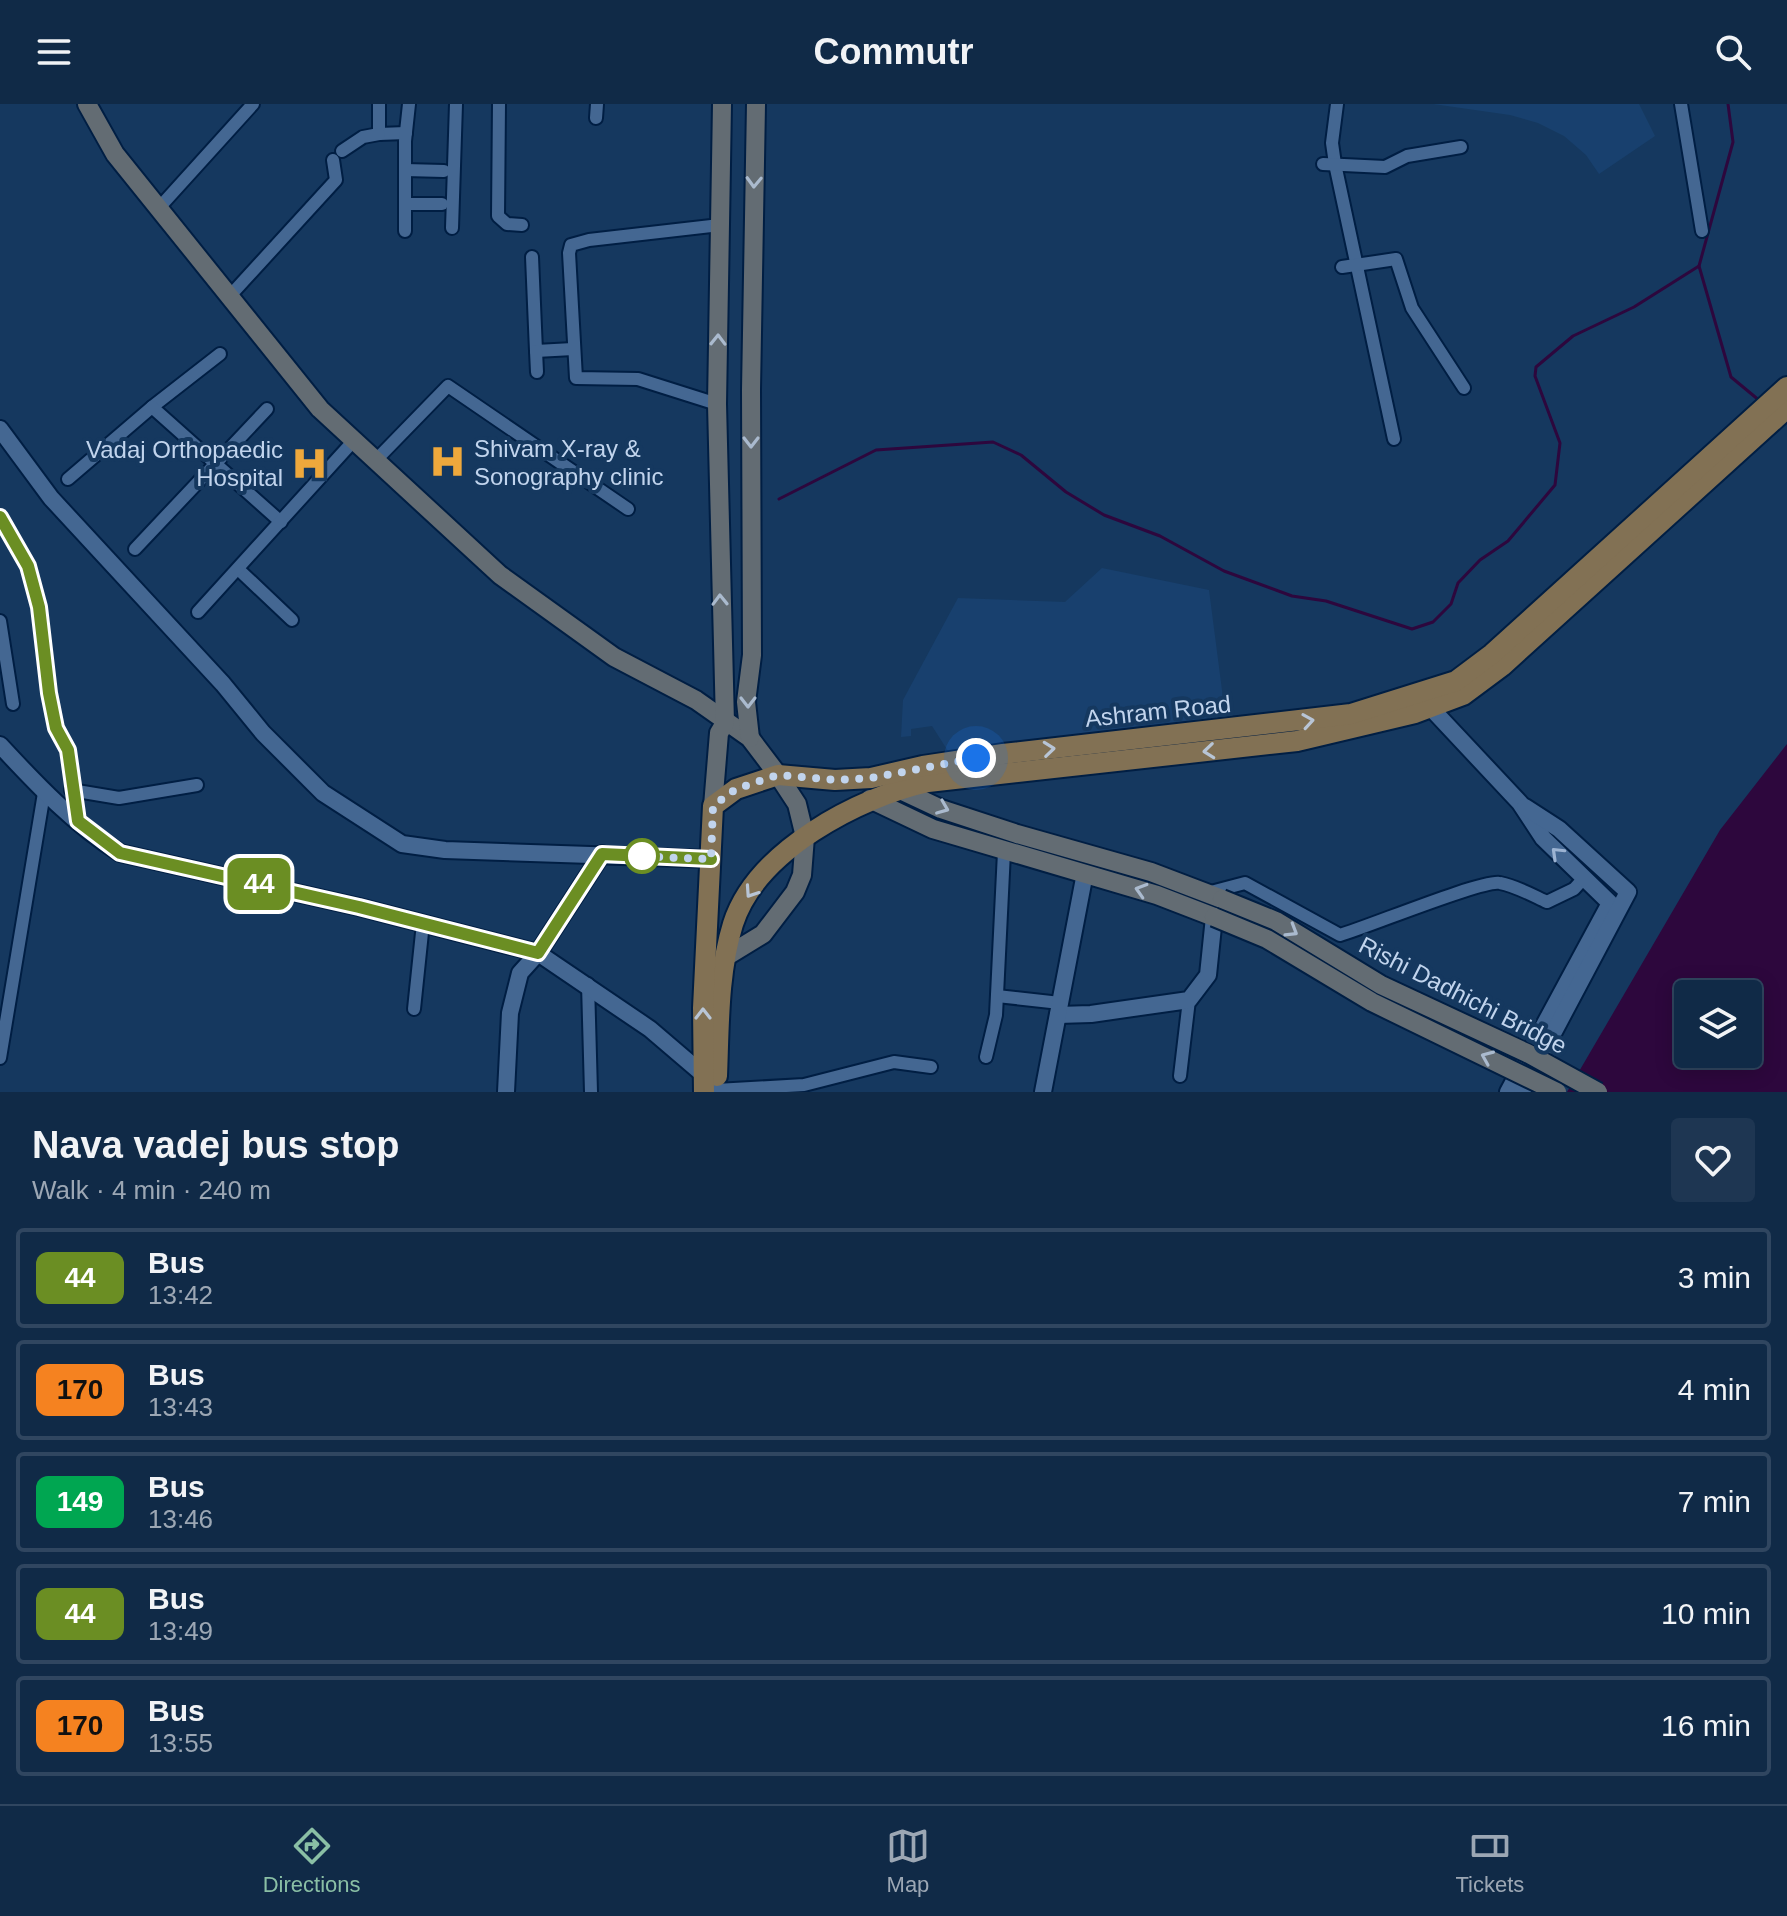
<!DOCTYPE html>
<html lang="en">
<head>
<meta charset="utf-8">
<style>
  body { margin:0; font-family:Helvetica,sans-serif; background:#1e3652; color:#f1f3f6; height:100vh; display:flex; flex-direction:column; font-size:30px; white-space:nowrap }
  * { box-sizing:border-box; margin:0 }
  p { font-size:26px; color:#9ca7b4 }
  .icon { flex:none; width:44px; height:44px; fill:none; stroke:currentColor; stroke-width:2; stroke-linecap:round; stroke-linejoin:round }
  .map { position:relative; height:988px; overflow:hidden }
  .details { display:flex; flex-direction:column; background:#102a47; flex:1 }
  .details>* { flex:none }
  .badge { padding:0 16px; border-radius:12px; font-size:28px; line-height:52px }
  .controls { position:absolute; left:1674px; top:876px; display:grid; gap:16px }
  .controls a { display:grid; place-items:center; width:88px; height:88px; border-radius:8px; background:#102a47; box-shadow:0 4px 20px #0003,0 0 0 2px #304660; font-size:40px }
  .you { position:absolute; width:40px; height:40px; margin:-20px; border:6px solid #fff; border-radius:50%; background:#1a73e8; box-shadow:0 0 0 12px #1a73e833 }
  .map>.badge { position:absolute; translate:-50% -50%; box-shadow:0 0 0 4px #fff }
  .round { display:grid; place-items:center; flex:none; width:84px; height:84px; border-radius:8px; background:#1e3652 }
  .headline { display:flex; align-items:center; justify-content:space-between; height:136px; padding:0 32px }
  h1 { font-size:38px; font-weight:600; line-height:60px }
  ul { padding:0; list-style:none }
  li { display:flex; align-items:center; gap:24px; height:100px; margin:0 16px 12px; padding:0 16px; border:4px solid #304660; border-radius:8px }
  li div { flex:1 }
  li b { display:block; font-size:30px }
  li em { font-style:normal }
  li .badge { min-width:88px; font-weight:700; text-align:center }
  header { display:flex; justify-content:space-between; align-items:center; height:104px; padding:0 32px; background:#102a47; font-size:36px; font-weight:600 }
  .tabs { display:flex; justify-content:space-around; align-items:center; height:112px; border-top:2px solid #304660; background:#102a47; font-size:22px; color:#9ca7b4 }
  .tabs a { display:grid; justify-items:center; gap:4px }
  .tabs .current { color:#8abfa5 }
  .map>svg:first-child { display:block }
  .built { fill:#18406e }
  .water { fill:#2d073d; fill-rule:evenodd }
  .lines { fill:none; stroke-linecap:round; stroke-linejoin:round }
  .stream { stroke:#2d073d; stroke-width:3 }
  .minor-casing { stroke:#001e43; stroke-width:16 }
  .tertiary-casing { stroke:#001e43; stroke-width:20 }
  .secondary-casing { stroke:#001e43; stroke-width:22 }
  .primary-casing { stroke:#001e43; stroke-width:24 }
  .minor { stroke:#446792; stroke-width:12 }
  .tertiary { stroke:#446792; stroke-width:16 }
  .secondary { stroke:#636c73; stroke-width:18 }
  .primary { stroke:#827154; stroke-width:20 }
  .secondary-bridge-casing { stroke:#001e43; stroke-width:22; stroke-linecap:butt }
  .secondary-bridge { stroke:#636c73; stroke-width:18 }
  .oneway { stroke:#aabace }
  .oneway2 { stroke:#b8c5d6 }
  .oneway3 { stroke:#9cb3d2 }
  .line-casing { stroke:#fff; stroke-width:18 }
  .line { stroke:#6b8e23; stroke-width:12 }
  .walk { stroke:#c1d4ed; stroke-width:8; stroke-dasharray:0 14.4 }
  .stop-dot { fill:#fff; stroke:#6b8e23; stroke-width:4 }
  .labels { text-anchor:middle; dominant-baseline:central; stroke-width:8; stroke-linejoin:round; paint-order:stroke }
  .poi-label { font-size:24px; fill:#c1d4ed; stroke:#15385f; text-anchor:start }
  .street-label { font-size:24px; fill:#c1d4ed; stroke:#15385f }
</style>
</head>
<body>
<header><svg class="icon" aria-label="menu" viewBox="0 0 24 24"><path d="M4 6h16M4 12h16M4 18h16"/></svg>Commutr<svg class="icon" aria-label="search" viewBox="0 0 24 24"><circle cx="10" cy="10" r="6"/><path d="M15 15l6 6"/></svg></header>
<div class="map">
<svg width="1787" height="988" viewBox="0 0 1787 988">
  <rect width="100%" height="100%" fill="#15385f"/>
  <g class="built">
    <path d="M 1433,0 L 1639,0 L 1655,32 L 1599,70 L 1586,51 L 1564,32 L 1538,19 L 1510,11 Z"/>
    <path d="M 1102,464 L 1209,486 L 1226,617 L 948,647 L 932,622 L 911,625 L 911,632 L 901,633 L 903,596 L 958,494 L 1065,498 Z"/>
  </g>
  <path class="water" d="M 1787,640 L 1787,988 L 1567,988 L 1720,726 ZM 1688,890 L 1748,890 L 1748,950 L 1688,950 Z"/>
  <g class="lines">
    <g class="stream">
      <path d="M 1728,0 L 1733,38 L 1699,162 L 1731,273 L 1760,297"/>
      <path d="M 779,395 L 876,346 L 993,338 L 1021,351 L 1066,388 L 1104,411 L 1160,432 L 1224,467 L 1292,492 L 1326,497 L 1412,525 L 1433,518 L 1451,500 L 1458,479 L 1480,456 L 1508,437 L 1555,381 L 1560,339 L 1535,272 L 1536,263 L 1573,232 L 1634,203 L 1699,162"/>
    </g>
    <defs>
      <g id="minor">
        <path d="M 379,0 L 379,30 L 406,29"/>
        <path d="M 499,0 L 498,112 L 507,120 L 522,121"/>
        <path d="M 1337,0 L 1332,39 L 1335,60 L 1394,335"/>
        <path d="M 1681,0 L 1702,127"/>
        <path d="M 596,14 L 597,0"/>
        <path d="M 342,47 L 363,33 L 379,30"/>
        <path d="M 1323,60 L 1385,63 L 1407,52 L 1461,43"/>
        <path d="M 405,66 L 444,67"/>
        <path d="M 405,100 L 442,100"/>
        <path d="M 158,105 L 253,0"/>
        <path d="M 452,124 L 456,0"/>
        <path d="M 405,127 L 405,37 L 409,0"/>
        <path d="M 532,153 L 536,247 L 573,245"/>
        <path d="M 1342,163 L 1396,155 L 1412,204 L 1464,284"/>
        <path d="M 228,194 L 336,76 L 333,56"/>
        <path d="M 536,247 L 537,268"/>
        <path d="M 717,300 L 638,275 L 576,274 L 569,149 L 571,141 L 589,136 L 720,121"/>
        <path d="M 152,303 L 220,250"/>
        <path d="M 376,356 L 448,282 L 628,405"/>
        <path d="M 68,375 L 152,303 L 281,418"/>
        <path d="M 0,413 L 28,462 L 39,503 L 49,589 L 56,624 L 68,646 L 78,717"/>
        <path d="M 135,445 L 267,305"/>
        <path d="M 238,465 L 292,516"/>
        <path d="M 198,508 L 348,343"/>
        <path d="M 0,517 L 13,600"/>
        <path d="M 71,686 L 119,694 L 197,681"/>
        <path d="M 1207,789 L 1245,779 L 1340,831 C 1368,823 1483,775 1500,779 C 1516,782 1532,791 1547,798 L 1574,785 L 1584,774"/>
        <path d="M 588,880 L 591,988"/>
        <path d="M 997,892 L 1060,899"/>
        <path d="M 414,905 L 423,819"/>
        <path d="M 986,953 L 996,911 L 1004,748"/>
        <path d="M 0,954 L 44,689"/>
        <path d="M 1180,972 L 1189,896"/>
        <path d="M 716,986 L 804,981 L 894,958 L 931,963"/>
      </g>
      <g id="tertiary">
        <path d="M 0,325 L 51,394 L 223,580 L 263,629 L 323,689 L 402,740 L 445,746 L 711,755"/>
        <path d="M 1430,603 L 1520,699 L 1543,734 L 1610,799 L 1508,988"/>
        <path d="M 0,641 C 37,681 74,720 120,749 L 359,803 L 538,849 L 650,925 L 705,972"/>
        <path d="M 1058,911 L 1091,910 L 1189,896 L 1208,871 L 1214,813"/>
        <path d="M 506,988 L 510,909 L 520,869 L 538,849 L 602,750"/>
        <path d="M 1043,988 L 1085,769"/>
        <path d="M 1522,988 L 1628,788 L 1559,725 L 1525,703"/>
      </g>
      <g id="secondary">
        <path d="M 87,0 L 115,50 L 320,305 L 500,471 L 614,553 L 696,596 L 750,634 L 778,671 L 797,700 L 805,733 L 802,771 L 795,788 L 763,830 L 727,852"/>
        <path d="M 750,634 L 746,598 L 752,551 L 751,286 L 756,0"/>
        <path d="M 892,682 L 941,705 L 1017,730 L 1151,768 L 1222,795"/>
        <path d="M 870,695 L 933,725 L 1157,791 L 1214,813"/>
        <path d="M 713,702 L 719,629 L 725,619 L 717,300 L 722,0"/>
      </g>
      <g id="primary">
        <path d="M 717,972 C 719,922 718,868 733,820 C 756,747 859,693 928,678 L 1297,637 L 1415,609 L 1463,591 L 1502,562 L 1787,304"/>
        <path d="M 704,988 L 703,904 L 713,702 L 736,685 L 778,671 L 835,676 L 871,674 L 923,662 L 1003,650 L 1351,610 L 1456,577 L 1492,550 L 1787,283"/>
      </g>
    </defs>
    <use href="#minor" class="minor-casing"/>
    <use href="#tertiary" class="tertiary-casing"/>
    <use href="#secondary" class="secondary-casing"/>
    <use href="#primary" class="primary-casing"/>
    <use href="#minor" class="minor"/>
    <use href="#tertiary" class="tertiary"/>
    <use href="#secondary" class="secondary"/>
    <use href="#primary" class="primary"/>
    <defs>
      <g id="secondary-bridge">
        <path d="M 1222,795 L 1276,817 L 1381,881 L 1527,949 L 1598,988"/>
        <path d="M 1214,813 L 1267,835 L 1372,898 L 1557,988"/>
      </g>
    </defs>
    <use href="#secondary-bridge" class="secondary-bridge-casing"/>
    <use href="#secondary-bridge" class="secondary-bridge"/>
  </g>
  <defs><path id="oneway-chevron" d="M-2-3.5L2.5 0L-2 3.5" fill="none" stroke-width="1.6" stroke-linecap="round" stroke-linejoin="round" transform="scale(2)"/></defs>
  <g class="oneway">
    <use href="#oneway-chevron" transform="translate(754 78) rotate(92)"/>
    <use href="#oneway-chevron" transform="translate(718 236) rotate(-89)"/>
    <use href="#oneway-chevron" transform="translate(751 338) rotate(90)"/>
    <use href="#oneway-chevron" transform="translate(720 496) rotate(-91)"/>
    <use href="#oneway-chevron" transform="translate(748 598) rotate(90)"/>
    <use href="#oneway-chevron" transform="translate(943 704) rotate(22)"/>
    <use href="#oneway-chevron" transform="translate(1141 786) rotate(-163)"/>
    <use href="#oneway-chevron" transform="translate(1292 827) rotate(31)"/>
    <use href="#oneway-chevron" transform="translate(1487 953) rotate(-157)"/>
  </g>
  <g class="oneway2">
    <use href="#oneway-chevron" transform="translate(1308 617) rotate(-9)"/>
    <use href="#oneway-chevron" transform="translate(1049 645) rotate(-6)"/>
    <use href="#oneway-chevron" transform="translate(1209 647) rotate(174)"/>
    <use href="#oneway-chevron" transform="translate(751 788) rotate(124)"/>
    <use href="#oneway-chevron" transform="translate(703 910) rotate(-90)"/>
  </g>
  <use class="oneway3" href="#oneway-chevron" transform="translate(1557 749) rotate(-136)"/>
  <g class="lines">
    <defs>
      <path id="line" d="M 0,413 L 28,462 L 39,503 L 49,589 L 56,624 L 68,646 L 78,717 L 120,749 L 359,803 L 538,849 L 602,750 L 711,755"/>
    </defs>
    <use href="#line" class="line-casing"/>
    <use href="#line" class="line"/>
    <path class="walk" d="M 642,752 L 629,752 L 711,755 L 713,702 L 736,685 L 778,671 L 835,676 L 871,674 L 976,654"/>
  </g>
  <defs>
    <symbol id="hospital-bare" viewBox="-9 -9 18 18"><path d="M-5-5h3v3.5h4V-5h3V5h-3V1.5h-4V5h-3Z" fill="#eea83c" stroke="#15385f" stroke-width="2.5" paint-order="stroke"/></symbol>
  </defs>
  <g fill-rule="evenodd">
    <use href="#hospital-bare" x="422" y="332" width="51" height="51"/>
    <use href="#hospital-bare" x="284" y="334" width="51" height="51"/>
  </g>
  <circle class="stop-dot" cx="642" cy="752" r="16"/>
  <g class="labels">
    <g class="poi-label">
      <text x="474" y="344">Shivam X-ray &amp;<tspan x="474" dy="28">Sonography clinic</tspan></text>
      <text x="283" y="345" text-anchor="end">Vadaj Orthopaedic<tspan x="283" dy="28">Hospital</tspan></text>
    </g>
    <g class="street-label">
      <text transform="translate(1158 607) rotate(-6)">Ashram Road</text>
      <text transform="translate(1463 891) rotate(27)">Rishi Dadhichi Bridge</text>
    </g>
  </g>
</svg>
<div class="controls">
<a><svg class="icon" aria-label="layers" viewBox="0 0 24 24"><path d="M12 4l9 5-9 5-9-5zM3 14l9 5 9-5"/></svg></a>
</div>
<div class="you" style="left:976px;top:654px"></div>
<b class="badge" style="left:259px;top:780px;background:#6b8e23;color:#fff">44</b>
</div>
<section class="details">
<div class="headline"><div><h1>Nava vadej bus stop</h1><p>Walk · 4 min · 240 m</p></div><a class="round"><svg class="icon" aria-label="heart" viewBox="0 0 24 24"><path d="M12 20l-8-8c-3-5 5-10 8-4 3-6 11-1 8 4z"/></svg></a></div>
<ul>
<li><span class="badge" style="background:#6b8e23;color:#fff">44</span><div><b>Bus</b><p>13:42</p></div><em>3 min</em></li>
<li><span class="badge" style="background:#f58220;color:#111">170</span><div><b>Bus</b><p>13:43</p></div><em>4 min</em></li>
<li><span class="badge" style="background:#00a651;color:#fff">149</span><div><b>Bus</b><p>13:46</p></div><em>7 min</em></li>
<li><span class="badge" style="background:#6b8e23;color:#fff">44</span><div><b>Bus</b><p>13:49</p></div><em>10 min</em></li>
<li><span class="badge" style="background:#f58220;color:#111">170</span><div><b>Bus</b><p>13:55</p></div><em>16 min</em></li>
</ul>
</section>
<nav class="tabs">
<a class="current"><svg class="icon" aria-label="directions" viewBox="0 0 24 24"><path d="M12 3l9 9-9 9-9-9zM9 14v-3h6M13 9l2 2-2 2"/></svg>Directions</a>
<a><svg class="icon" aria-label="map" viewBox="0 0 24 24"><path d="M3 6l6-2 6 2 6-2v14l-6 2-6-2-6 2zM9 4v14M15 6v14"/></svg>Map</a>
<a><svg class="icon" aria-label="tickets" viewBox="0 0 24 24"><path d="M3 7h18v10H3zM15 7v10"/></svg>Tickets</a>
</nav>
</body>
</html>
